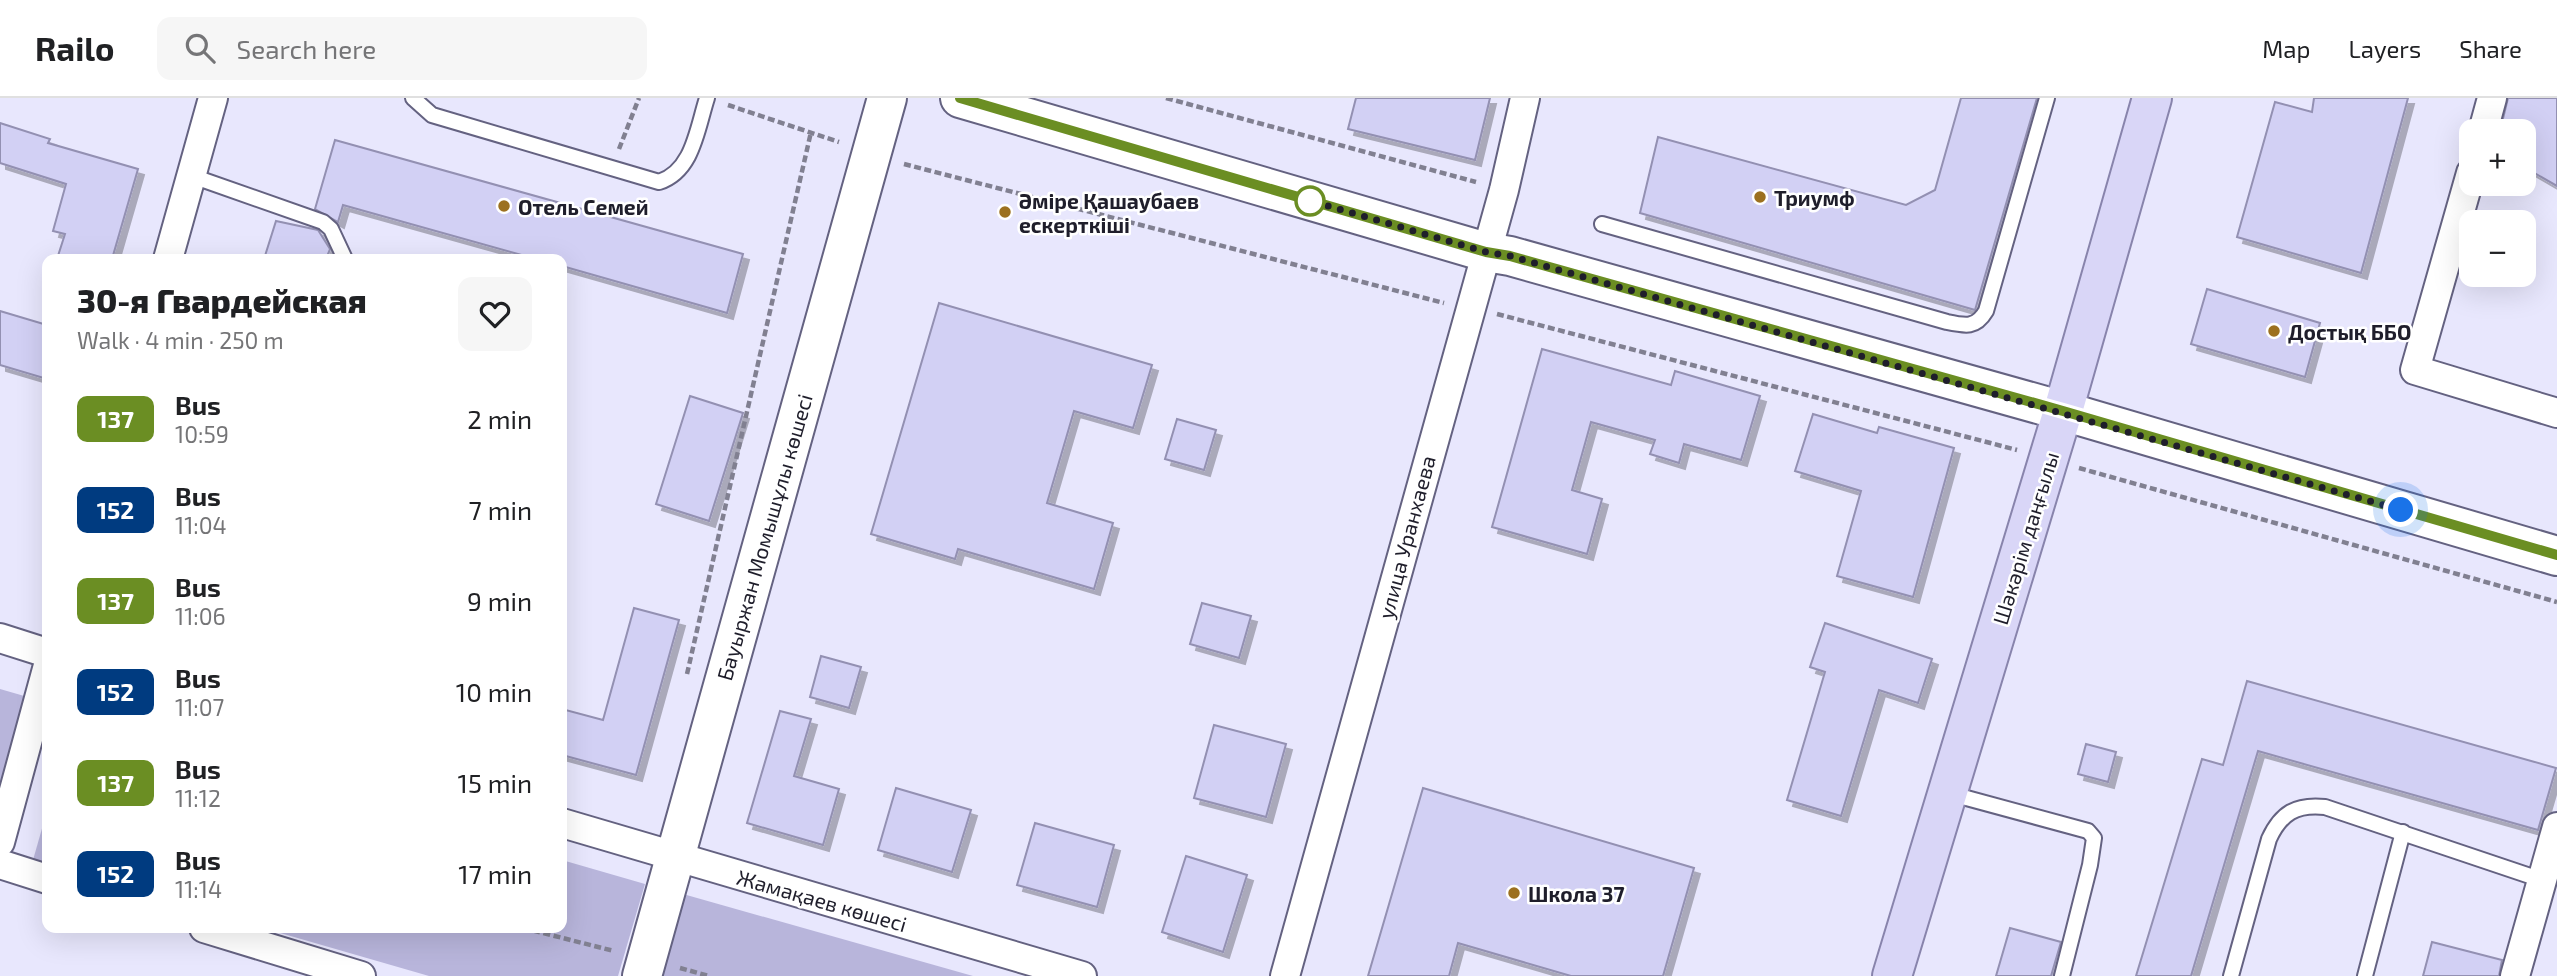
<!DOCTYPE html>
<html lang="en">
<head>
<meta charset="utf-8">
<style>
  body { margin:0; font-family:"Exo 2",sans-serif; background:#f6f6f6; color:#202124; height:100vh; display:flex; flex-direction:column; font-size:26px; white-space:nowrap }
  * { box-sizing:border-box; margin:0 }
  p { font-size:23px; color:#757577 }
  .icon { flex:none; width:38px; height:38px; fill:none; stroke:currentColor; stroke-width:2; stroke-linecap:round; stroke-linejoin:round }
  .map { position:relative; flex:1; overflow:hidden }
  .panel { position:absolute; left:42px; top:156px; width:525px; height:679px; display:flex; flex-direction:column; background:#fff; border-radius:14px; box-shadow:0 7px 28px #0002 }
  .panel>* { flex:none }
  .badge { padding:0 14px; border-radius:10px; font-size:24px; line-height:46px }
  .tools { position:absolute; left:2459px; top:21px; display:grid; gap:14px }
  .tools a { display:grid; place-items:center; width:77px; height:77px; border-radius:14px; background:#fff; box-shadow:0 7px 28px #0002; font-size:35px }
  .you { position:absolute; width:35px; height:35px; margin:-18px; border:5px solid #fff; border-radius:50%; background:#1a73e8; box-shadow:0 0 0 10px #1a73e833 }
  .map>.badge { position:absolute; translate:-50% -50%; box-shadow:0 0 0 4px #fff }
  .round { display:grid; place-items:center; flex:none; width:74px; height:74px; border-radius:14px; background:#f6f6f6 }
  .headline { display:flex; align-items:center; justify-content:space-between; height:119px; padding:0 35px }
  h1 { font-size:33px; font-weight:800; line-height:52px }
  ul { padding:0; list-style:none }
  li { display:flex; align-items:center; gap:21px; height:91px; padding:0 35px }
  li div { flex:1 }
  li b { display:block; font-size:26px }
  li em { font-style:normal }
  li .badge { min-width:77px; font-weight:700; text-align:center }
  header { display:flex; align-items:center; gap:42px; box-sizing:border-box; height:98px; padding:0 35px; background:#fff; border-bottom:2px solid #e0e0e0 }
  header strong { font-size:33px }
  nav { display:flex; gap:38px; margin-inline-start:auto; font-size:24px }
  .search { width:490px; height:63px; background:#f6f6f6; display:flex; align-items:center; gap:18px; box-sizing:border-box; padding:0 24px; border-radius:14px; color:#757577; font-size:26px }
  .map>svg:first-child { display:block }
  .green { fill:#b8b5db }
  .building { fill:#d2d0f4; stroke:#9390b2; stroke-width:2; filter:url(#shadow) }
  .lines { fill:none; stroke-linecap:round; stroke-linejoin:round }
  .lane-casing { stroke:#646281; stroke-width:18 }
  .street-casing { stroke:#646281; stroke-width:32 }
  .secondary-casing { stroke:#646281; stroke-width:42 }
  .primary-casing { stroke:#8884ac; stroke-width:42 }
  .path { stroke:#818091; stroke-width:4.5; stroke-dasharray:7 3.5; stroke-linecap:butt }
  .lane { stroke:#fff; stroke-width:14 }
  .street { stroke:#fff; stroke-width:28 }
  .secondary { stroke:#fff; stroke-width:38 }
  .primary { stroke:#d9d6f7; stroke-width:38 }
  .line-casing { stroke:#fff; stroke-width:16 }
  .line { stroke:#6b8e23; stroke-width:10 }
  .walk { stroke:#1f1e2b; stroke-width:7; stroke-dasharray:0 12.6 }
  .poi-dot { fill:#9c701f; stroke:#fff; stroke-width:2.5 }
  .stop-dot { fill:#fff; stroke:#6b8e23; stroke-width:3.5 }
  .labels { text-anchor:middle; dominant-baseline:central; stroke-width:5; stroke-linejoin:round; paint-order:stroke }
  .poi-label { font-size:21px; font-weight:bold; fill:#1f1e2b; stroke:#fff; text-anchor:start }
  .street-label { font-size:21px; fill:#1f1e2b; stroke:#fff }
</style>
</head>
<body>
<header>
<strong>Railo</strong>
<div class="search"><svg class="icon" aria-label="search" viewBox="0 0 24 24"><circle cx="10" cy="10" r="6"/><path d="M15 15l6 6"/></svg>Search here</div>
<nav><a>Map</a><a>Layers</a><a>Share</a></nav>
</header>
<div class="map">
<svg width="2557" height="878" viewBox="0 0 2557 878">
  <defs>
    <filter id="shadow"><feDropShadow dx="6" dy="6" stdDeviation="0" flood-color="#0004"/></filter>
  </defs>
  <rect width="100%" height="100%" fill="#e8e7fd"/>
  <g class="green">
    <path d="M 0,591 L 45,604 L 0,749 Z"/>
    <path d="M 47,713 L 47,766 L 33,762 Z"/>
    <path d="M 562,762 L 645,786 L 618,878 L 429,878 L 263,830 L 562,830 Z"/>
    <path d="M 683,796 L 973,878 L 660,878 Z"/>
  </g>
  <g class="building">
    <path d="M 1356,0 L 1490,0 L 1475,62 L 1348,31 Z"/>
    <path d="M 1961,0 L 2037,0 L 1975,212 L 1640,115 L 1658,39 L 1906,107 L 1935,92 Z"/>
    <path d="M 2314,0 L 2408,0 L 2361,175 L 2237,139 L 2275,4 L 2312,14 Z"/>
    <path d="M 2508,0 L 2557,0 L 2557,88 L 2524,69 L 2524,33 L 2500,33 Z"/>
    <path d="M 0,25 L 50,41 L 48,45 L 138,71 L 112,161 L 57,161 L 65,136 L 53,133 L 66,86 L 0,65 Z"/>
    <path d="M 335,42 L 743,156 L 727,215 L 562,168 L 562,161 L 536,161 L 343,107 L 338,124 L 315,111 Z"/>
    <path d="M 276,123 L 318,132 L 330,151 L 326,161 L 264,161 Z"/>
    <path d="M 2207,191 L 2320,225 L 2305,279 L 2191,246 Z"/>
    <path d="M 939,205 L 1152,267 L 1133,330 L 1074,313 L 1047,405 L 1113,425 L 1094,491 L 958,451 L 955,461 L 871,436 Z"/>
    <path d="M 0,213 L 47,227 L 47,281 L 0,267 Z"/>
    <path d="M 1542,251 L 1671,287 L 1675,273 L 1760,298 L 1741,362 L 1684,346 L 1679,365 L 1650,356 L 1655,342 L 1591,324 L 1572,392 L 1602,401 L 1587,456 L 1492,429 Z"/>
    <path d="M 690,298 L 743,315 L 709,423 L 656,406 Z"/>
    <path d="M 1813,316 L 1877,335 L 1879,329 L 1954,350 L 1913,499 L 1837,478 L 1861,393 L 1795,373 Z"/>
    <path d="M 1177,321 L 1216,332 L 1204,372 L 1165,361 Z"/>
    <path d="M 1202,505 L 1251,518 L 1239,560 L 1190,546 Z"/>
    <path d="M 634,510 L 679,522 L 636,677 L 562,657 L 562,611 L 603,622 Z"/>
    <path d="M 1825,525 L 1932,561 L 1918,605 L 1879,592 L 1841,718 L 1787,702 L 1825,574 L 1810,569 Z"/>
    <path d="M 821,558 L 861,569 L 849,610 L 810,599 Z"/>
    <path d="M 2247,583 L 2556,670 L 2538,732 L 2258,653 L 2191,878 L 2136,878 L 2202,661 L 2223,667 Z"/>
    <path d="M 780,613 L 811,621 L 794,678 L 839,691 L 823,747 L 747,725 Z"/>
    <path d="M 1214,627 L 1286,646 L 1266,719 L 1194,700 Z"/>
    <path d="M 2086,646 L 2116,654 L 2108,684 L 2078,676 Z"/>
    <path d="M 896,690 L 971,712 L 952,774 L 878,752 Z"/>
    <path d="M 1423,690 L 1694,770 L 1663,878 L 1571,878 L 1458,845 L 1449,878 L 1368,878 Z"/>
    <path d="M 1035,725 L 1114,747 L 1097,809 L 1017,787 Z"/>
    <path d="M 1186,758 L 1247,777 L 1223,854 L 1162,834 Z"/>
    <path d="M 2010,830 L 2061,844 L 2051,878 L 1996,878 Z"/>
    <path d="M 2432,844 L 2502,862 L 2499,878 L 2423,878 Z"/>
  </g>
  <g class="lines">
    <defs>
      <g id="lane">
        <path d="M 413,0 L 432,17 L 659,84 C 693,73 697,31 707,0"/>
        <path d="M 192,78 L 323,124 L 331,131 L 345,161"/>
        <path d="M 1602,126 L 1947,224 C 1966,228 1976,230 1986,213 L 2047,0"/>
        <path d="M 1948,695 L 2088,733 L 2094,740 L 2090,767 L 2062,878"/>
        <path d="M 2231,878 L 2269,741 C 2281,715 2296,706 2325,709 L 2542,782"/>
        <path d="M 2365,878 L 2403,734"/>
      </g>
      <g id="street">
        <path d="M 2483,33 L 2492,0"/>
        <path d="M 2471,75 L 2415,272 L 2557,315"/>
        <path d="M 168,161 L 213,0"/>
        <path d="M 0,540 L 47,555"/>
        <path d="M 562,725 L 1082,878"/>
        <path d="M 0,744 L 47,571"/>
        <path d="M 0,766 L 47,781"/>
        <path d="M 204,830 L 361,878"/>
        <path d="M 1285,878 L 1504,92 L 1525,0"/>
        <path d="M 2515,878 L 2557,729"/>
      </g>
      <g id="secondary">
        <path d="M 960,0 L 1486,154 L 1510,158 L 2063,313 L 2557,458"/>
        <path d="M 642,878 L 887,0"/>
      </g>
      <path id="primary" d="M 1892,878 L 2063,313 L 2152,0"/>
    </defs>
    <use href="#lane" class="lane-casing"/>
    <use href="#street" class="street-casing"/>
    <use href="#secondary" class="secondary-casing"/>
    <use href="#primary" class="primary-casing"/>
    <g class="path">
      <path d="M 1166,0 L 1476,84"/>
      <path d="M 728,7 L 839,44"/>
      <path d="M 619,51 L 639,0"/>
      <path d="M 904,66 L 1444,205"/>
      <path d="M 1497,216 L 2017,352"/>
      <path d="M 2079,370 L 2557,504"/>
      <path d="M 687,576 L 811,34"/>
      <path d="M 523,830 L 614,853"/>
      <path d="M 680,870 L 709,878"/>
    </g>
    <use href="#lane" class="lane"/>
    <use href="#street" class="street"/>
    <use href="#secondary" class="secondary"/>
    <use href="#primary" class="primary"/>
  </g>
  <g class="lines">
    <defs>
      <path id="line" d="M 960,0 L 1486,154 L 1510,158 L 2063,313 L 2557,457"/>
    </defs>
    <use href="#line" class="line-casing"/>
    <use href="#line" class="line"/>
    <path class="walk" d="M 1310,103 L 1301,100 L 1486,154 L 1510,158 L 2401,412"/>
  </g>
  <g class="poi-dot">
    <circle cx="1760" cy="99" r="7"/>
    <circle cx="504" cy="108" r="7"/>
    <circle cx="1005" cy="114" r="7"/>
    <circle cx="2274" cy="233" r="7"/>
    <circle cx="1514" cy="795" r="7"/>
  </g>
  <circle class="stop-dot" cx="1310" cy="103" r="14"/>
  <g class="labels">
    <g class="poi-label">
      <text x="1774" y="99">Триумф</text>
      <text x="1019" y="102">Әміре Қашаубаев<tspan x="1019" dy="24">ескерткіші</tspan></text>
      <text x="518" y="108">Отель Семей</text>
      <text x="2288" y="233">Достық ББО</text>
      <text x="1528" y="795">Школа 37</text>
    </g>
    <g class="street-label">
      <text transform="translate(764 439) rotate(-74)">Бауыржан Момышұлы көшесі</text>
      <text transform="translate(1406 439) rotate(-75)">улица Уранхаева</text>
      <text transform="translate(2025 440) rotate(-73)">Шәкәрім даңғылы</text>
      <text transform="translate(822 802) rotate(16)">Жамақаев көшесі</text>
    </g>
  </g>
</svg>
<div class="tools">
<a>+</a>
<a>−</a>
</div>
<div class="you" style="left:2401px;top:412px"></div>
<section class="panel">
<div class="headline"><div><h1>30-я Гвардейская</h1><p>Walk · 4 min · 250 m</p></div><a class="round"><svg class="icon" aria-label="heart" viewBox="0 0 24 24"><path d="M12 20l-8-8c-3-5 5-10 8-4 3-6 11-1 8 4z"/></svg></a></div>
<ul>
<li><span class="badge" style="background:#6b8e23;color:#fff">137</span><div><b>Bus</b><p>10:59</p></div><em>2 min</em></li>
<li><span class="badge" style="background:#003b80;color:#fff">152</span><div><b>Bus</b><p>11:04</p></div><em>7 min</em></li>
<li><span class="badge" style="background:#6b8e23;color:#fff">137</span><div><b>Bus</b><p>11:06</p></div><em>9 min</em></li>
<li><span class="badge" style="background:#003b80;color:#fff">152</span><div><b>Bus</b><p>11:07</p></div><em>10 min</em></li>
<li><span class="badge" style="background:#6b8e23;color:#fff">137</span><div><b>Bus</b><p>11:12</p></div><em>15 min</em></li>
<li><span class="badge" style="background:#003b80;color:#fff">152</span><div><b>Bus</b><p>11:14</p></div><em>17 min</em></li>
</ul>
</section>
</div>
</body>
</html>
